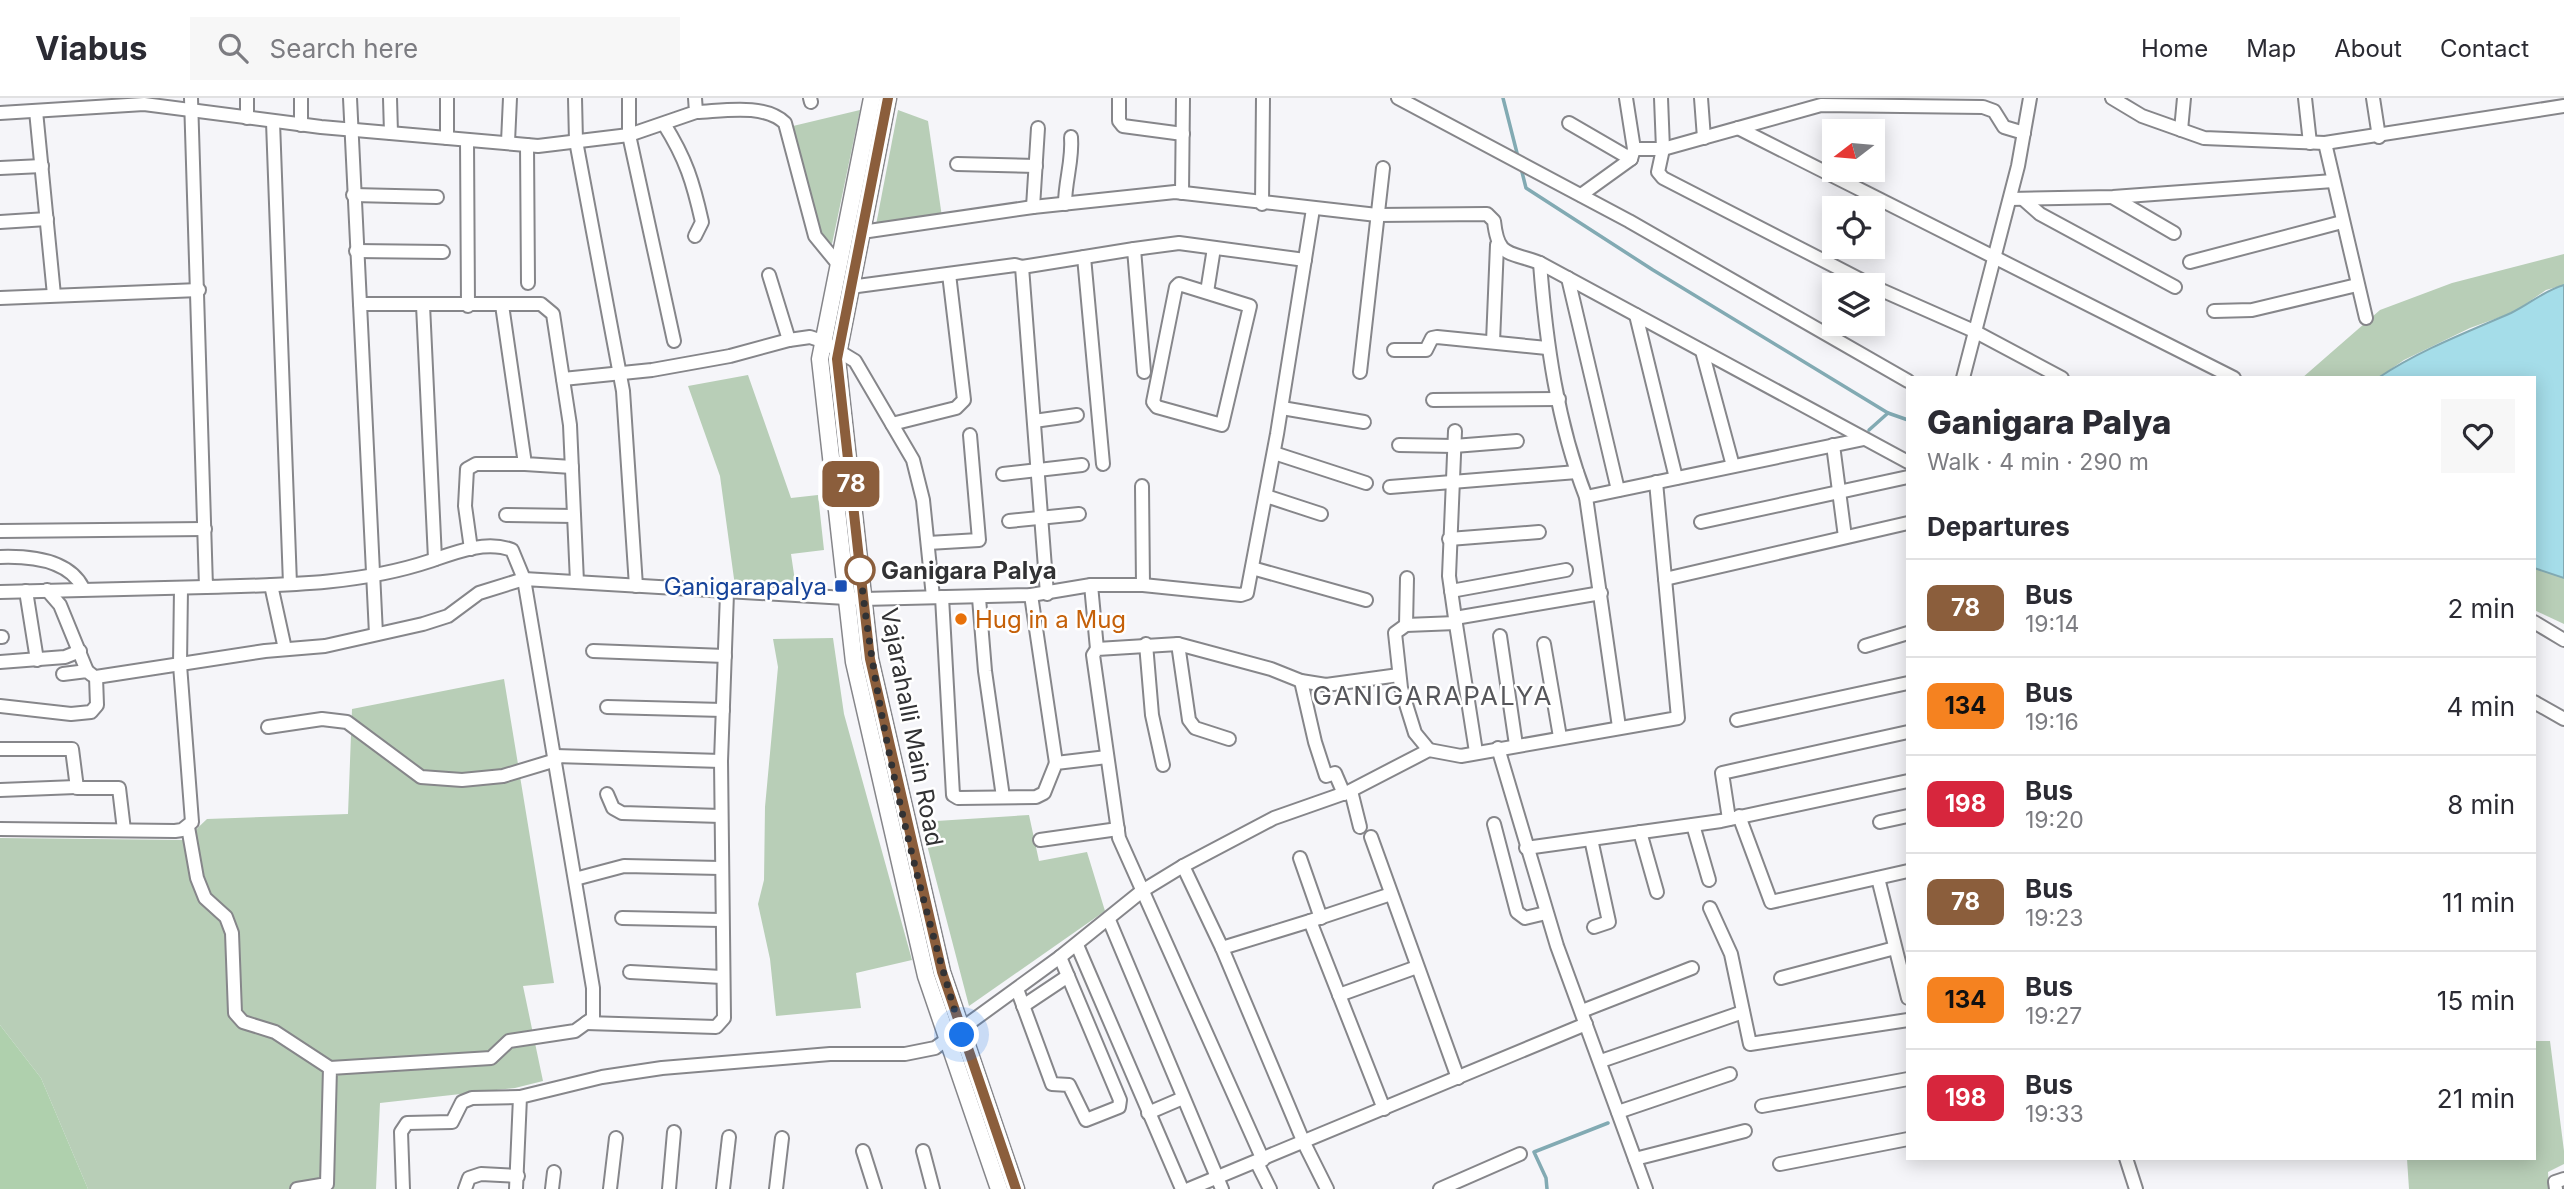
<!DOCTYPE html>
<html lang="en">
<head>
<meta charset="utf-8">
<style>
  body { margin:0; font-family:Inter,sans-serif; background:#f7f7f7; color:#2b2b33; height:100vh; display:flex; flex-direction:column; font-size:26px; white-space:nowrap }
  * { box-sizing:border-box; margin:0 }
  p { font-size:23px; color:#7c7c81 }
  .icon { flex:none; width:38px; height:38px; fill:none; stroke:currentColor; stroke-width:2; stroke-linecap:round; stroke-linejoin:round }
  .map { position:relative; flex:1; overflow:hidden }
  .drawer { position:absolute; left:1906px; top:278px; width:630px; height:784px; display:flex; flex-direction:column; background:#fff; border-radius:0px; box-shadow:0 4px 18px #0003 }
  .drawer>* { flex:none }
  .badge { padding:0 14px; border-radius:10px; font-size:24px; line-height:46px }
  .needle { width:46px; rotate:254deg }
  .tools { position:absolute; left:1822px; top:21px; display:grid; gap:14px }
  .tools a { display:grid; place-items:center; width:63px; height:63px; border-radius:0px; background:#fff; box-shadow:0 4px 18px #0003; font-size:35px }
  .you { position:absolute; width:35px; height:35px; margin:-18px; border:5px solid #fff; border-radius:50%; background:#1a73e8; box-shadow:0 0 0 10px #1a73e833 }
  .map>.badge { position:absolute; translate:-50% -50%; box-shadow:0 0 0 4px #fff }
  h2 { padding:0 21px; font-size:26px; line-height:63px }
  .round { display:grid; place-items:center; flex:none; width:74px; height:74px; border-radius:0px; background:#f7f7f7 }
  .summary { display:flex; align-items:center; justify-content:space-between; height:119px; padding:0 21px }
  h1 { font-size:33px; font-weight:800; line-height:52px }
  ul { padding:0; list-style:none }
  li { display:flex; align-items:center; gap:21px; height:98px; padding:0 21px; border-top:2px solid #e1e1e2 }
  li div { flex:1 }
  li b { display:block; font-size:26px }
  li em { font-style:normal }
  li .badge { min-width:77px; font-weight:700; text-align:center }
  header { display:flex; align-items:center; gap:42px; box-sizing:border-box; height:98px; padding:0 35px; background:#fff; border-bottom:2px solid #e1e1e2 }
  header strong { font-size:33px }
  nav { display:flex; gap:38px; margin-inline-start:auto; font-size:24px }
  .search { width:490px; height:63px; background:#f7f7f7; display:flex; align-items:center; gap:18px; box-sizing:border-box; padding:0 24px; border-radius:0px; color:#7c7c81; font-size:26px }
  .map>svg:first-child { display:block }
  .green { fill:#b8ceb7 }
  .forest { fill:#afd0ad }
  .water { fill:#a5dde9; stroke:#82aab3; stroke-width:2 }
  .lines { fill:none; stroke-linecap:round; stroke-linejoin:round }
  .stream { stroke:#82aab3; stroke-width:3.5 }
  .minor-casing { stroke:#86868a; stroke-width:16 }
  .major-casing { stroke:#86868a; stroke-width:19 }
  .minor { stroke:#fff; stroke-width:12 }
  .major { stroke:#fff; stroke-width:16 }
  .line-casing { stroke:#fff; stroke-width:16 }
  .line { stroke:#8b5e3c; stroke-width:10 }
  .walk { stroke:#323234; stroke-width:7; stroke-dasharray:0 12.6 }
  .stop-dot { fill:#fff; stroke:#8b5e3c; stroke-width:3.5 }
  .transit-dot { fill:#1a4fb4; stroke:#fff; stroke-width:2.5 }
  .food-dot { fill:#e8710a; stroke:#fff; stroke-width:2.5 }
  .labels { text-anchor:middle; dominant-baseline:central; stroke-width:5; stroke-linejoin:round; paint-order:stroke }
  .stop-label { font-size:24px; font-weight:bold; fill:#323234; stroke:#fff; text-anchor:start }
  .transit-label { font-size:24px; fill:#164399; stroke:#fff; text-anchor:end }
  .food-label { font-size:24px; fill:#c56008; stroke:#fff; text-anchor:start }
  .street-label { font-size:24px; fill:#323234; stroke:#fff }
  .neighbourhood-label { font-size:26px; letter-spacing:2px; fill:#57575b; stroke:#fff }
</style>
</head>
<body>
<header>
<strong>Viabus</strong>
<div class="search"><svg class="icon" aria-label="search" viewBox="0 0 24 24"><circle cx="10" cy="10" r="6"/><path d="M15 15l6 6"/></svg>Search here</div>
<nav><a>Home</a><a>Map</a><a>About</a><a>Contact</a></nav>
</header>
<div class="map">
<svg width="2564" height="1091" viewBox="0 0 2564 1091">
  <rect width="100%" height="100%" fill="#f5f5f9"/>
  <g class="green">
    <path d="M 860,12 L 832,146 L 817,131 L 793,28 Z"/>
    <path d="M 898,12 L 928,23 L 942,119 L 876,127 Z"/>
    <path d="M 2564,156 L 2564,187 L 2546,192 L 2514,214 L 2470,230 L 2404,262 L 2378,280 L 2302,280 L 2380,212 L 2452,185 Z"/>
    <path d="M 748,277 L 791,400 L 818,397 L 824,452 L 791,456 L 795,483 L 735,488 L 720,378 L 688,288 Z"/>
    <path d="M 2534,470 L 2564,480 L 2564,526 L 2534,512 Z"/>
    <path d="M 833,540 L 844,616 L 912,862 L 856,875 L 861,910 L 776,918 L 770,861 L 758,806 L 764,782 L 765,709 L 778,569 L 773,541 Z"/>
    <path d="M 504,581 L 554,885 L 523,888 L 543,983 L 515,990 L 380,1005 L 376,1091 L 88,1091 L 41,980 L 0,927 L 0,740 L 185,742 L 207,721 L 348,716 L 352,611 Z"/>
    <path d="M 1029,717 L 1039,763 L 1087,754 L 1105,813 L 969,908 L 921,724 Z"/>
    <path d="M 2534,943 L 2550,943 L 2564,1053 L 2564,1066 L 2548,1074 L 2549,1091 L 2409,1091 L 2407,1061 L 2534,1060 Z"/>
  </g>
  <path class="forest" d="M 0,927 L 41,980 L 88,1091 L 0,1091 Z"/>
  <path class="water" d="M 2564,187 L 2564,480 L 2534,470 L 2534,280 L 2378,280 C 2420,252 2465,235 2511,215 C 2530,206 2543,193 2564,187 Z"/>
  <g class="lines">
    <g class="stream">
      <path d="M 1503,0 L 1518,59"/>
      <path d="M 1521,70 L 1526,90 L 1653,172 L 1888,315 L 1908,322"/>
      <path d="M 1869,332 L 1888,315"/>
      <path d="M 1547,1091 L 1546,1080 L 1534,1054 L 1608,1025"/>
    </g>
    <defs>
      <g id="minor">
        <path d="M 350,0 L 360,206 L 541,206 L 553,216 L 570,327 L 577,484"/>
        <path d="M 390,0 L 391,35"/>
        <path d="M 575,0 L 576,43 L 623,293 L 636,488"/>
        <path d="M 629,0 L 629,37 L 674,243"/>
        <path d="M 810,0 L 811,4"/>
        <path d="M 1119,0 L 1119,23 L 1123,28 L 1183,36"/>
        <path d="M 1398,0 L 1629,123 L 1908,283"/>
        <path d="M 1661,0 L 1663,51 L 1658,74 L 1663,80 L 1871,187"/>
        <path d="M 1701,0 L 1704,40"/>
        <path d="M 2112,0 L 2142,18 L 2204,40 L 2325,45 L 2564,8"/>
        <path d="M 2305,0 L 2310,45"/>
        <path d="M 2373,0 L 2379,39"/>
        <path d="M 36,13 L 54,197"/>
        <path d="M 696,14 C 723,13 764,5 785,25 L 815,138 L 838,166"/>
        <path d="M 0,15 L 144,6 L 321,29 L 538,48 L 629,37 L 696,14 L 695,0"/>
        <path d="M 247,20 L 247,0"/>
        <path d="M 273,24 L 290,486"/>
        <path d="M 1569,25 L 1631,61"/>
        <path d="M 664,26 C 686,61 693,84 702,124 L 695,138"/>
        <path d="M 301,27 L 301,0"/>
        <path d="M 1738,30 L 2234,280"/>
        <path d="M 2181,32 L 2184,0"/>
        <path d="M 447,40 L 447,0"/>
        <path d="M 467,42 L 468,208"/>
        <path d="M 508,44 L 510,0"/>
        <path d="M 2325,45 L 2366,220"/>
        <path d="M 527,47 L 528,185"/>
        <path d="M 1634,51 L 1663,51 L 1821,7 L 1983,9 L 1994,13 L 2004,29 L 2024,35"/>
        <path d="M 957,66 L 1036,68"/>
        <path d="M 0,70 L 42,68"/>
        <path d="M 1182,95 L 1183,0"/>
        <path d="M 353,97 L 437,99"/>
        <path d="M 1581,97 L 1631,61 L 1634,51 L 1626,0"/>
        <path d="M 2114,100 L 2174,135"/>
        <path d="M 2010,101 L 2113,99 L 2333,83"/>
        <path d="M 2023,101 L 2040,116 L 2175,189"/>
        <path d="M 1065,106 C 1065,83 1073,62 1071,39"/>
        <path d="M 1262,106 L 1263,0"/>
        <path d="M 1033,109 L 1038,30"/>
        <path d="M 0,124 L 47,121"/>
        <path d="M 862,134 L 1033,109 L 1175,94 L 1377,117 L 1487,116 L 1494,123 C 1498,160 1508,153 1540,165 L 1908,364"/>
        <path d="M 1134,151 L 1179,145 L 1305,162"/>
        <path d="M 356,153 L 443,154"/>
        <path d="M 1084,159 L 1103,366"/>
        <path d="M 2190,164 L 2342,124"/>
        <path d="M 1540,165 C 1546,244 1557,324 1586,399 L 1619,629"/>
        <path d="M 1022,169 L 1134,151 L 1144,274"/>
        <path d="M 769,177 L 789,242"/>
        <path d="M 1568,180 L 1618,392"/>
        <path d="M 1179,186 L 1250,208 L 1222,327 L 1157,309 L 1153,304 L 1176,189 Z"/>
        <path d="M 1872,188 L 1974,233 L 2062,280"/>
        <path d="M 850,189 L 1015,167 L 1022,169 L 1047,496"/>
        <path d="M 1207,194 L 1214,150"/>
        <path d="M 0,200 L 199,192"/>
        <path d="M 360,206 L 376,536"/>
        <path d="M 423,207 L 435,461"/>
        <path d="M 502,207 L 525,366 L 572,369"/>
        <path d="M 2214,213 L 2252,212 L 2357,187"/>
        <path d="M 1636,217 L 1676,380"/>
        <path d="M 1493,244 L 1497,147"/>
        <path d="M 1394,252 L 1426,252 L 1432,240 L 1437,239 L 1547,250"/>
        <path d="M 1702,253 L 1733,368"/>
        <path d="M 1360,274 L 1383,70"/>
        <path d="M 1963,280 L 2018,68 L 2030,0"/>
        <path d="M 563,281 L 652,272 L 730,258 L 789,242 L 810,239 L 822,243 L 855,263 L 913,362 L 923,402 L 933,499"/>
        <path d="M 1433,302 L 1559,301"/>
        <path d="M 1282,310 L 1364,324"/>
        <path d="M 1034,323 L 1077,317"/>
        <path d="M 892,326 L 956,310 L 964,302 L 949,176"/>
        <path d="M 1399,347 L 1454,348 L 1517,343"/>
        <path d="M 1833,347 L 1845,439"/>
        <path d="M 1274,355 L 1366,385"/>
        <path d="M 1003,376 L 1082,367"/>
        <path d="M 1142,388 L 1143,487"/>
        <path d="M 1390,389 L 1577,374"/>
        <path d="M 1266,398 L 1321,416"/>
        <path d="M 1586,399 L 1864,341"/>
        <path d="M 506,417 L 574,418"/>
        <path d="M 1009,423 L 1079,416"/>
        <path d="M 1701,424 L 1908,379"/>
        <path d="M 0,433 L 205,431"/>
        <path d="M 1449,441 L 1539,434"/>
        <path d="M 928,445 L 979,442 L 970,337"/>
        <path d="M 471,451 L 465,408 L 467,371 L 476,366 L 525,366"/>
        <path d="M 0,459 C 30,458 69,462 83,490"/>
        <path d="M 1252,470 L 1366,502"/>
        <path d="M 1665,481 L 1908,425"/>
        <path d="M 271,487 L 285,551"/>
        <path d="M 1091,487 L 1097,551"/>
        <path d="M 47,492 L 60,507 L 87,573"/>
        <path d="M 26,493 L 37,562"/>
        <path d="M 1451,493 L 1566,472"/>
        <path d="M 0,494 L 206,489"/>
        <path d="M 1031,497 L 1056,665"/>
        <path d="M 942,499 L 953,697 L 958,700 L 1036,699 L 1044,695 L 1056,665 L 1107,659"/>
        <path d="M 979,500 L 985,573 L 1003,699"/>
        <path d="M 1455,520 L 1449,478 L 1455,333"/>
        <path d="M 2534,524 L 2564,542"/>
        <path d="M 1406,527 L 1407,480"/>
        <path d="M 1500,538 L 1516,647"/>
        <path d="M 0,539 L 2,539"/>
        <path d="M 1146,546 L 1152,617 L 1163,667"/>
        <path d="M 1178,546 L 1189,622 L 1195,630 L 1229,641"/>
        <path d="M 1544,546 L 1560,639"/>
        <path d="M 1865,548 L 1908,535"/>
        <path d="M 593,553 L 725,558"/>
        <path d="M 0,564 L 65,559 L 80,553"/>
        <path d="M 63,576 L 87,573 L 92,577"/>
        <path d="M 1301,583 L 1315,644 L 1326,678 L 1335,675 L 1344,696"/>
        <path d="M 2534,604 L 2564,621"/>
        <path d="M 0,608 L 71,616 L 91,614 L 97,607 L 96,579 L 265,553 L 325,548 L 423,526 L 448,518 L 479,495 L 524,481 L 512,452 C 486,442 456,454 430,463 C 358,487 281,487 206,489 L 191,0"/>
        <path d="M 607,609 L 723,612"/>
        <path d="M 1737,622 L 1908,585"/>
        <path d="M 268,629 L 322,621 L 347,624 L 421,679 L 462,682 L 503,678 L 556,662"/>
        <path d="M 1498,650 L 1557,848 L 1646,1091"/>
        <path d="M 0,651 L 72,651 L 77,690 L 119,690 L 124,732"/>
        <path d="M 1429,652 L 1415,635 L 1401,590 L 1395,535 L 1406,527 L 1456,525"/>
        <path d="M 1476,654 L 1455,520 L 1601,495"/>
        <path d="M 555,658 L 721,663"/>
        <path d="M 0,692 L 76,689"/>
        <path d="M 1351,693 L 1360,729"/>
        <path d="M 607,696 L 613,710 L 622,715 L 721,718"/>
        <path d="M 1739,718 L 1771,804 L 1908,773"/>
        <path d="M 1729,721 L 1722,675 L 1908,634"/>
        <path d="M 1880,724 L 1908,718"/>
        <path d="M 1494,726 L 1517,814 L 1525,820 L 1546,815"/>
        <path d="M 1693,727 L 1709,782"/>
        <path d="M 188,729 L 197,780 L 205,800 L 226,819 L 232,835 L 235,915 L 243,924 L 275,934 L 330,970"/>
        <path d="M 0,731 L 175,733 L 182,732 L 192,724 L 180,567 L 181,490"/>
        <path d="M 1640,734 L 1657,794"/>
        <path d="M 1371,739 L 1458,980"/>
        <path d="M 1591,741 L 1609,824 L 1594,829"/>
        <path d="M 1040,742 L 1118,731"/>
        <path d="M 1526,750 L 1721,723 L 1908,683"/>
        <path d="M 1300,760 L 1321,820"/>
        <path d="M 1183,768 L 1222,850"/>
        <path d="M 1878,780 L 1908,900"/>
        <path d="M 575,781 L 624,768 L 721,770"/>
        <path d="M 1710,810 L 1731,856 L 1750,946 L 1908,922"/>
        <path d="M 622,820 L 721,822"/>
        <path d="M 1109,822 L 1222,1091"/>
        <path d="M 1310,823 L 1391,796"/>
        <path d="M 1077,847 L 1182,1091"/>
        <path d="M 630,874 L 722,879"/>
        <path d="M 1781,880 L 1895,850"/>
        <path d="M 1017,891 L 1052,986 L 1069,987 L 1086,1022 L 1119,1009 L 1120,1002 L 1060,859"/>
        <path d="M 1339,897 L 1417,869"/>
        <path d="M 1023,908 L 1068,878"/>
        <path d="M 1582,913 L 1692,870"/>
        <path d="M 586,925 L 716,929 L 724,920 L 721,663 L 727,495"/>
        <path d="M 1601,963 L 1743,914"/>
        <path d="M 1762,1008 L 1908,981"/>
        <path d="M 1618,1014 L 1730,976"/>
        <path d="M 1148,1015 L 1183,1000"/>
        <path d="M 863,1053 L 875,1091"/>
        <path d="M 923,1053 L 933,1091"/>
        <path d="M 2126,1060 L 2136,1091"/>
        <path d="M 1635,1061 L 1745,1033"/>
        <path d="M 1263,1062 L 1119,740 L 1093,557 L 1097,551 L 1178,546 L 1271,571 L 1301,583 L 1326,587 L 1399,577"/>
        <path d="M 1257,1065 L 1270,1091"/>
        <path d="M 1780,1066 L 1908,1041"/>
        <path d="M 297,1091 L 327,1086 L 330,970 L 491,960 L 509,943 L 575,933 L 593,920 L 593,890 L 524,481 L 863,501 L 1031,497 L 1091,487 L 1143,487 L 1241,497 L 1247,495 L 1277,336 L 1313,111"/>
        <path d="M 403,1091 L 401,1034 L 407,1025 L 452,1024 L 462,1004 L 472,1000 L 520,999"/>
        <path d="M 465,1091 L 469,1080 L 481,1076 L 518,1078"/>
        <path d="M 516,1091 L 520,999 L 602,979 L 662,970 L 830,956 L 905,956 L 935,950 L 1060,859 L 1142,793 L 1183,768 L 1274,720 L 1348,694 L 1429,652 L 1461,658 L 1678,620 L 1656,384"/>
        <path d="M 552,1091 L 554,1074"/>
        <path d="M 610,1091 L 616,1040"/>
        <path d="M 669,1091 L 674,1034"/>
        <path d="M 723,1091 L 729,1039"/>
        <path d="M 776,1091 L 782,1040"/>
        <path d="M 1189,1091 L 1586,926"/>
        <path d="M 1327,1091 L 1304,1045 L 1222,850 L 1310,823 L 1384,1011"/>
        <path d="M 1440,1091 L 1520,1056"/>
        <path d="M 2556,1091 L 2555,1084 L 2564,1081"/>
      </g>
      <g id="major">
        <path d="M 872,0 L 820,261 L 854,564 L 926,878 L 999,1091"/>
        <path d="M 888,0 L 837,261 L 870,561 L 942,874 L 1016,1091"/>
      </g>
    </defs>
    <use href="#minor" class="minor-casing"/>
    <use href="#major" class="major-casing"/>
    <use href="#minor" class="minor"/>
    <use href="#major" class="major"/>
  </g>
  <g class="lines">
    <defs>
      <path id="line" d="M 888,0 L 837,261 L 870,561 L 942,874 L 1016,1091"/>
    </defs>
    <use href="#line" class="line-casing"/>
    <use href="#line" class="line"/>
    <path class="walk" d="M 860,472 L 860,470 C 877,628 916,785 962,937"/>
  </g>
  <circle class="stop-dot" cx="860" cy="472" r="14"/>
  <rect class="transit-dot" x="834" y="481" width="14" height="14" rx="3.5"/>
  <circle class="food-dot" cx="961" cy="521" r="7"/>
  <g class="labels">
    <g class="stop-label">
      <text x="881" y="472">Ganigara Palya</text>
    </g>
    <g class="transit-label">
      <text x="827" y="488">Ganigarapalya</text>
    </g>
    <g class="food-label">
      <text x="975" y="521">Hug in a Mug</text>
    </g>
    <g class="street-label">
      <text transform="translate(912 629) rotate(79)">Vajarahalli Main Road</text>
    </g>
    <g class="neighbourhood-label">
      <text x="1433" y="597">GANIGARAPALYA</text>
    </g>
  </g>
</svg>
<div class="tools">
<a><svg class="needle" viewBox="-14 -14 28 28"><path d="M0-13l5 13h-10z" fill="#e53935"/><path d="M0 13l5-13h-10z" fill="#7c7c81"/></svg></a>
<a><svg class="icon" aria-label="locate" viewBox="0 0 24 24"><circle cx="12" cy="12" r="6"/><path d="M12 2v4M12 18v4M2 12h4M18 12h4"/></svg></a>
<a><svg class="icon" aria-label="layers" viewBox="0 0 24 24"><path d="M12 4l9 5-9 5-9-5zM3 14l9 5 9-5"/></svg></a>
</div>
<div class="you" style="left:962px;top:937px"></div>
<b class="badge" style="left:851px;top:386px;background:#8b5e3c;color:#fff">78</b>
<section class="drawer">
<div class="summary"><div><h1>Ganigara Palya</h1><p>Walk · 4 min · 290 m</p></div><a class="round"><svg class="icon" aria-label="heart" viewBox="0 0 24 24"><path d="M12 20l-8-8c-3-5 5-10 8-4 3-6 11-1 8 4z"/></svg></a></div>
<h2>Departures</h2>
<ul>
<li><span class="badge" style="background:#8b5e3c;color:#fff">78</span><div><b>Bus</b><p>19:14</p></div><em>2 min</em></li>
<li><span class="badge" style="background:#f58220;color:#111">134</span><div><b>Bus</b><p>19:16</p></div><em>4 min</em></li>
<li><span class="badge" style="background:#d7263d;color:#fff">198</span><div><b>Bus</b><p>19:20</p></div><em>8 min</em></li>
<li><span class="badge" style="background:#8b5e3c;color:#fff">78</span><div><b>Bus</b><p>19:23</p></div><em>11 min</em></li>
<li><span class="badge" style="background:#f58220;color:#111">134</span><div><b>Bus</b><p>19:27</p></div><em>15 min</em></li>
<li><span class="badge" style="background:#d7263d;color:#fff">198</span><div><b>Bus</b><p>19:33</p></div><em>21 min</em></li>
</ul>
</section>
</div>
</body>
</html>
